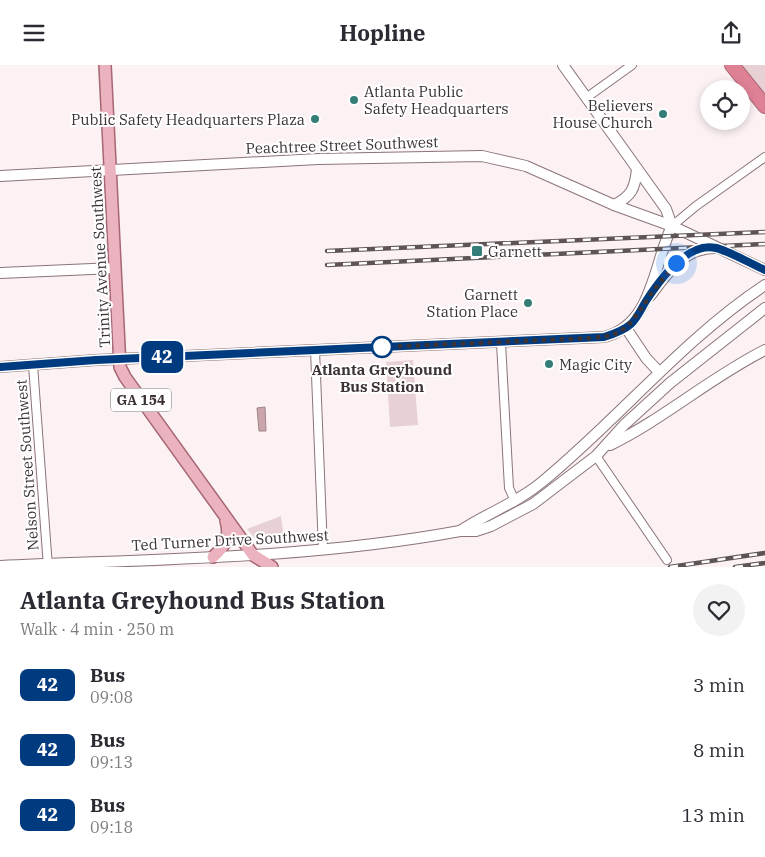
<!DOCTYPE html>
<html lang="en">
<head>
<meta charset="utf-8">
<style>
  body { margin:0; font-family:"IBM Plex Serif",serif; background:#f2f2f3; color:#2b2b33; height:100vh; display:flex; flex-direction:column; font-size:19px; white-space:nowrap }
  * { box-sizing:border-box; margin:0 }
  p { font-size:16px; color:#7c7c81 }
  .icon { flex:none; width:28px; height:28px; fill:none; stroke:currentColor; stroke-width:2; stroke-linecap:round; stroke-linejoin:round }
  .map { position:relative; height:502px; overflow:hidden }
  .details { display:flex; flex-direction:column; background:#fff; flex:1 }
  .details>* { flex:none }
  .badge { padding:0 10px; border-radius:8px; font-size:18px; line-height:32px }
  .fabs { position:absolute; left:700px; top:15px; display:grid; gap:10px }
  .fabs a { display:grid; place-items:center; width:50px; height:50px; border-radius:50%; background:#fff; box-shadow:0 2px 8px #0003; font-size:25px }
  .you { position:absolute; width:25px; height:25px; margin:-12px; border:4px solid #fff; border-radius:50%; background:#1a73e8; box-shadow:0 0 0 8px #1a73e833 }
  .map>.badge { position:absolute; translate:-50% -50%; box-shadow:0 0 0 2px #fff }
  .round { display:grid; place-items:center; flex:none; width:52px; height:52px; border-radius:26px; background:#f2f2f3 }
  .headline { display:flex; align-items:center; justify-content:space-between; height:85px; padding:0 20px }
  h1 { font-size:24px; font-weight:700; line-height:38px }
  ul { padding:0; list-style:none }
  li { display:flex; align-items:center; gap:15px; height:65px; padding:0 20px }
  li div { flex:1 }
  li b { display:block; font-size:19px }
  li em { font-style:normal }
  li .badge { min-width:55px; font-weight:700; text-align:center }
  header { display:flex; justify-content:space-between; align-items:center; height:65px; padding:0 20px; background:#fff; font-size:22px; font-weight:700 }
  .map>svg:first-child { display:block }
  .green { fill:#e7d1d4 }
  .water { fill:#caa6ac; stroke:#a08488 }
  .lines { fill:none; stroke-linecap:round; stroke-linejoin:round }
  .street-casing { stroke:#8b7478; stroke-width:10 }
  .secondary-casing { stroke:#8b7478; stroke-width:12 }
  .primary-casing { stroke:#a66673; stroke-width:14 }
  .highway-casing { stroke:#a66673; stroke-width:16 }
  .street { stroke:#fff; stroke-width:8 }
  .secondary { stroke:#fff; stroke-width:10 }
  .primary { stroke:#ebb3bf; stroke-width:11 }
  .highway { stroke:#de8195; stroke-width:14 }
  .rail-casing { stroke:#5e5455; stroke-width:4.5 }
  .rail { stroke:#fff; stroke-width:2.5; stroke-dasharray:8; stroke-linecap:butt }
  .line-casing { stroke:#fff; stroke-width:11 }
  .line { stroke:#003b80; stroke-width:8 }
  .walk { stroke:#3d3335; stroke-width:5; stroke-dasharray:0 9 }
  .poi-dot { fill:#357d77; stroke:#fff; stroke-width:2 }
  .stop-dot { fill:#fff; stroke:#003b80; stroke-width:2.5 }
  .labels { text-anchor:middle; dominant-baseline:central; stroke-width:4; stroke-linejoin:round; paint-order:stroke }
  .shield { fill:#fff; stroke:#777072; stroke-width:1 }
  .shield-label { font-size:14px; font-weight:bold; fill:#3d3335 }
  .poi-label { font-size:15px; fill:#3d3335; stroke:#fff; text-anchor:start }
  .street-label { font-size:15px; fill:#3d3335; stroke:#fff }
  .stop-label { font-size:15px; font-weight:bold; fill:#3d3335; stroke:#fff }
</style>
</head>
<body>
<header><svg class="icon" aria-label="menu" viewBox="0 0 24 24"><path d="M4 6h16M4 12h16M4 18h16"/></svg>Hopline<svg class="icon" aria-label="share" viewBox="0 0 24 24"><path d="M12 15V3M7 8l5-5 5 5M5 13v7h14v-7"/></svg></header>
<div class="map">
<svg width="765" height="502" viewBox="0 0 765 502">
  <rect width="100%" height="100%" fill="#fcf2f3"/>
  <g class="green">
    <path d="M 740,0 L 765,0 L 765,33 Z"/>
    <path d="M 413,295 L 418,360 L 390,362 L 386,297 Z"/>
    <path d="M 281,451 L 284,474 L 258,477 L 247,464 Z"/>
  </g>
  <path class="water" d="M 265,342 L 266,366 L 259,366 L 257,343 Z"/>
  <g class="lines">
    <defs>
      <g id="street">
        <path d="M 586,33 L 632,0"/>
        <path d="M 672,161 L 696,141 L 765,92"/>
        <path d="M 501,278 L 509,423 L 515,436"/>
        <path d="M 315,285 L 323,485"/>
        <path d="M 33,300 L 48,502"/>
        <path d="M 596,391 L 667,495"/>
      </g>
      <g id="secondary">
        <path d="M 563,0 L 666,144 L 672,161"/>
        <path d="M 0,111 L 318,94 L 482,91 L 526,101 L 614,140 L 672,161 L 765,205"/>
        <path d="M 614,140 C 632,131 635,123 637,104"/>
        <path d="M 0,208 L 115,203"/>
        <path d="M 650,231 C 668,208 683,183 715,183"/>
        <path d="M 626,263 L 646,293 L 659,307"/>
        <path d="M 0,302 L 96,295 L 604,272 C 653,260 653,200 672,161"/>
        <path d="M 610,380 C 665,353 711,312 765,285"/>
        <path d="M 460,466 C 487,448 517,438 542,417 C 619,354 682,275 765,220"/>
        <path d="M 0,501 C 154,494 308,494 460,466 L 476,466 L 491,461 L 533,439 L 596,391 L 624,360 L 670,318 L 765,243"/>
      </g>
      <g id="primary">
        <path d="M 105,0 L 120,302 L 125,312 L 253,490 L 272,502"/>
        <path d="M 213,492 C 225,481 231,472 226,456"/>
      </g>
      <path id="highway" d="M 732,0 L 765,41"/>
    </defs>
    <use href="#street" class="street-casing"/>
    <use href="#secondary" class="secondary-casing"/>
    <use href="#primary" class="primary-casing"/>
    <use href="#highway" class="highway-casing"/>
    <use href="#street" class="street"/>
    <use href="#secondary" class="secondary"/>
    <use href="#primary" class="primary"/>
    <use href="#highway" class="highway"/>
    <defs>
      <g id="rail">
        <path d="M 327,186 L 765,167"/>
        <path d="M 327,200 L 765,179"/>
        <path d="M 670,502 L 765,488"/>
        <path d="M 735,502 L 765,498"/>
      </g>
    </defs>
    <use href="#rail" class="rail-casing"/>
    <use href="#rail" class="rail"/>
  </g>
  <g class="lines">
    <defs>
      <path id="line" d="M 0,302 L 96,295 L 604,272 C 614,269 623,266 631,259 C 638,252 641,244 646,236 C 659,216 687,176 716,183 C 729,186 751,199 765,205"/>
    </defs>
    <use href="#line" class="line-casing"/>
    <use href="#line" class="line"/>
    <path class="walk" d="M 382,282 L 592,273 C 627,270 628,261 647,235 C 655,222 666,211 676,198"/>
  </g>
  <g class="poi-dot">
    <circle cx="354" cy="35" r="5"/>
    <circle cx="663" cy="49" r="5"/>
    <circle cx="315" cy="54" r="5"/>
    <rect x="471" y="180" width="12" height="12" rx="2.5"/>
    <circle cx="528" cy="238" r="5"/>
    <circle cx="549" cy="299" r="5"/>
  </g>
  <circle class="stop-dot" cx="382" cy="282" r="10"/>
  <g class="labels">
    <rect class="shield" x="111" y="323.5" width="60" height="23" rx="4"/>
    <g class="shield-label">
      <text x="141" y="335">GA 154</text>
    </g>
    <g class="poi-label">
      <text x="364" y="26">Atlanta Public<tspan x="364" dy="17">Safety Headquarters</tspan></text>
      <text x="653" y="40" text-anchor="end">Believers<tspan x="653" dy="17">House Church</tspan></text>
      <text x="305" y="54" text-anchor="end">Public Safety Headquarters Plaza</text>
      <text x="488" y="186">Garnett</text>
      <text x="518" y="229" text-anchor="end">Garnett<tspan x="518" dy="17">Station Place</tspan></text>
      <text x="559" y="299">Magic City</text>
    </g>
    <g class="street-label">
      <text transform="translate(342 80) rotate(-2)">Peachtree Street Southwest</text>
      <text transform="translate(100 192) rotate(-93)">Trinity Avenue Southwest</text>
      <text transform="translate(27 400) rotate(-94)">Nelson Street Southwest</text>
      <text transform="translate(230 475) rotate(-3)">Ted Turner Drive Southwest</text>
    </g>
    <g class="stop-label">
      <text x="382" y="304">Atlanta Greyhound<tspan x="382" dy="17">Bus Station</tspan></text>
    </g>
  </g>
</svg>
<div class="fabs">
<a><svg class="icon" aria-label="locate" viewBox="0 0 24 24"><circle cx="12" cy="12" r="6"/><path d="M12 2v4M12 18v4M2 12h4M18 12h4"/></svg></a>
</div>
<div class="you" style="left:676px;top:198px"></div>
<b class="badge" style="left:162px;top:292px;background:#003b80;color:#fff">42</b>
</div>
<section class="details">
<div class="headline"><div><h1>Atlanta Greyhound Bus Station</h1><p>Walk · 4 min · 250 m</p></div><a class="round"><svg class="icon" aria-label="heart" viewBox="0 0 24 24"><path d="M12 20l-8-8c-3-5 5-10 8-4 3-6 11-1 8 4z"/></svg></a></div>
<ul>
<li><span class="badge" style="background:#003b80;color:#fff">42</span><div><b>Bus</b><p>09:08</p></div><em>3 min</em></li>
<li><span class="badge" style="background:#003b80;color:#fff">42</span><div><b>Bus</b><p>09:13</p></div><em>8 min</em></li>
<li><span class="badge" style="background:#003b80;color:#fff">42</span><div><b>Bus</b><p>09:18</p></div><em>13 min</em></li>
</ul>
</section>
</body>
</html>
